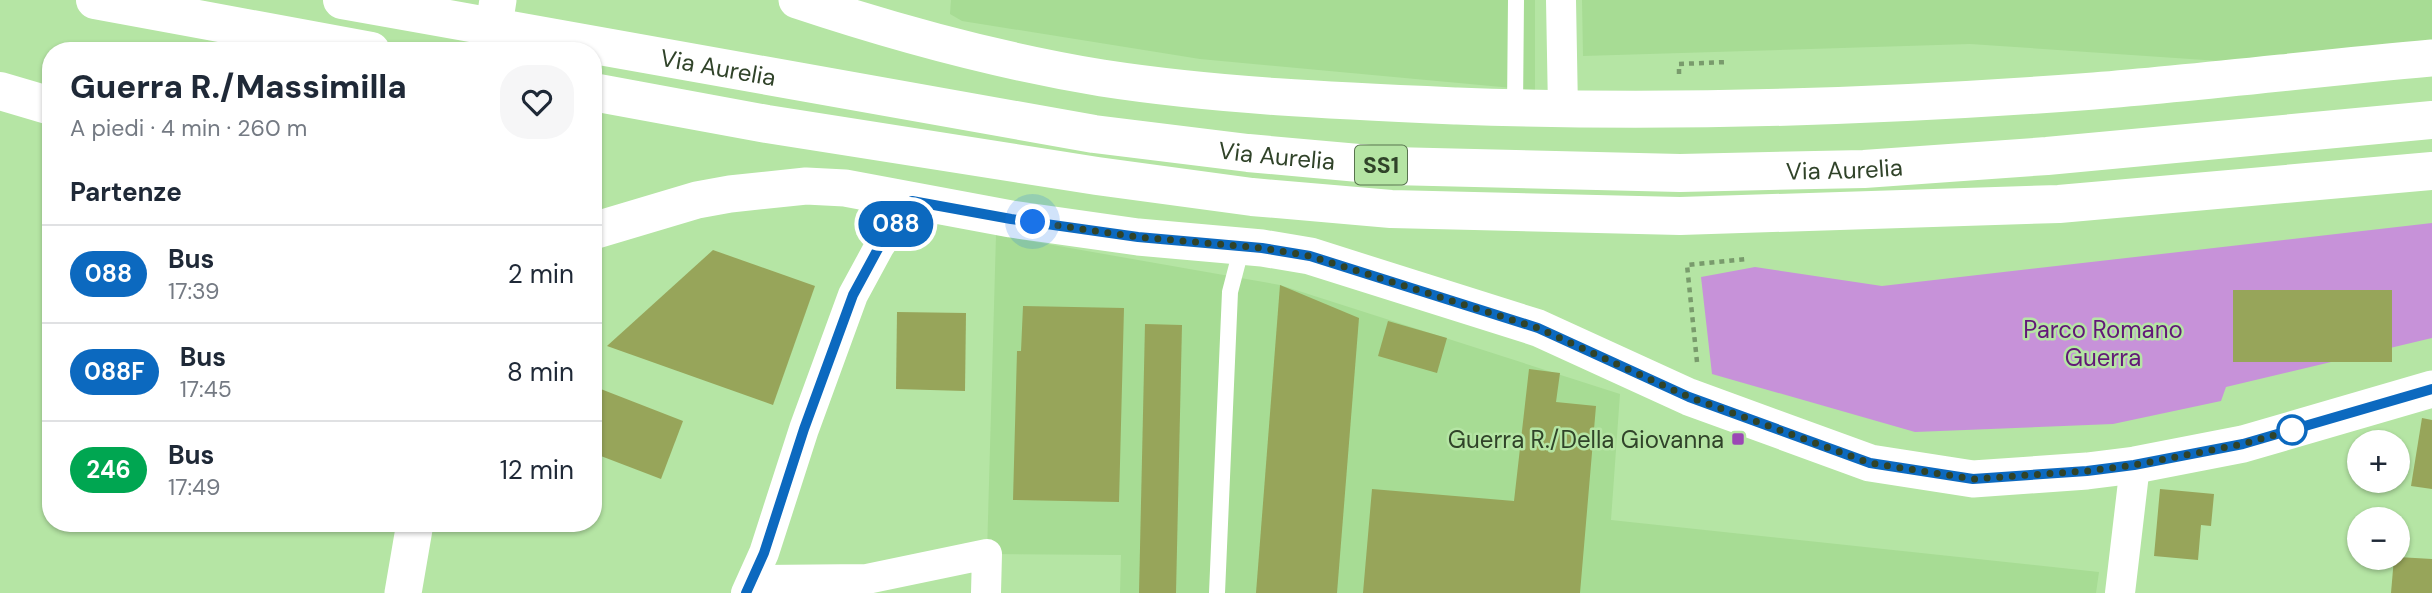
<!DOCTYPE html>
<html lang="it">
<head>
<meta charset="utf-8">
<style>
  body { margin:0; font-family:"DM Sans",sans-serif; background:#f6f6f7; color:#1f2937; height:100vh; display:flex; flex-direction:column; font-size:26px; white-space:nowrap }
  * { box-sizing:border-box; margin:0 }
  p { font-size:23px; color:#747a83 }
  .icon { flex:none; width:38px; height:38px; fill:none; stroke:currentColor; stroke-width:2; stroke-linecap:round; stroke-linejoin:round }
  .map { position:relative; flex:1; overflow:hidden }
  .details { position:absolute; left:42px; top:42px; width:560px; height:490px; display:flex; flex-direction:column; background:#fff; border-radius:28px; box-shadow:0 2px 5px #0004 }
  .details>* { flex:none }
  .badge { padding:0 14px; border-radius:23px; font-size:24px; line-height:46px }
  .tools { position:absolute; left:2347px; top:430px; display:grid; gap:14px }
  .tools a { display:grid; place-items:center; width:63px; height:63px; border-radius:50%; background:#fff; box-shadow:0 2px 5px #0004; font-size:35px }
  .you { position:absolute; width:35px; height:35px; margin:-18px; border:5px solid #fff; border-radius:50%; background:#1a73e8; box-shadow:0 0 0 10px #1a73e833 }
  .map>.badge { position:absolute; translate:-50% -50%; box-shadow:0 0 0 4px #fff }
  h2 { padding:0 28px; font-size:26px; line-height:63px }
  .round { display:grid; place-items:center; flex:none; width:74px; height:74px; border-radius:28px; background:#f6f6f7 }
  .head { display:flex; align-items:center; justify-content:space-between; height:119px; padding:0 28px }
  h1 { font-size:33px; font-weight:800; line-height:52px }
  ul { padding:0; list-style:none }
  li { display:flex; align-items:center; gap:21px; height:98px; padding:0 28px; border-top:2px solid #e0e1e3 }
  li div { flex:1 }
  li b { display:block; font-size:26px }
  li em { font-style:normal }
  li .badge { min-width:77px; font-weight:700; text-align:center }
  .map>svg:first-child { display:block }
  .built { fill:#a7dc94 }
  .green { fill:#c792d9 }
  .building { fill:#97a55a }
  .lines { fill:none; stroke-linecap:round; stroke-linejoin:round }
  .path { stroke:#799b6c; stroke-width:4.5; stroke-dasharray:5 5; stroke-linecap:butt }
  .service { stroke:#fff; stroke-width:16 }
  .minor { stroke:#fff; stroke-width:30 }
  .tertiary { stroke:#fff; stroke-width:37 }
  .trunk { stroke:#fff; stroke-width:38 }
  .line-casing { stroke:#fff; stroke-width:16 }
  .line { stroke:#0c69bf; stroke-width:10 }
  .walk { stroke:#304329; stroke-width:7; stroke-dasharray:0 12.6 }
  .stop-dot { fill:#fff; stroke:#0c69bf; stroke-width:3.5 }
  .poi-dot { fill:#9b47b5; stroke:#b5e5a4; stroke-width:2.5 }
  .labels { text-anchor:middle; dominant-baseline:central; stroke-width:5; stroke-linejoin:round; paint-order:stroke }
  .shield { fill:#b5e5a4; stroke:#58744e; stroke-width:2 }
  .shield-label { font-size:23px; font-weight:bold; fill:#304329 }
  .street-label { font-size:24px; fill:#304329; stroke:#b5e5a4 }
  .park-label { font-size:24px; fill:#621877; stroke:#b5e5a4 }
  .poi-label { font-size:24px; fill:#304329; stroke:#b5e5a4; text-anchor:end }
</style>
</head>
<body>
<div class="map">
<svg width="2432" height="593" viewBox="0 0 2432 593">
  <rect width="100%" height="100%" fill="#b5e5a4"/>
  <g class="built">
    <path d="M 951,0 L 1535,0 L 1535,90 L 1200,59 L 962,21 L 950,14 Z"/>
    <path d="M 1582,0 L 2432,0 L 2432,43 L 2249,63 L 1970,44 L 1583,56 Z"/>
    <path d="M 996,235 L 1280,285 L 1620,394 L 1611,520 L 2099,572 L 2096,593 L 1120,593 L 1121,555 L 987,554 Z"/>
  </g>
  <path class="green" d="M 2432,223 L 2432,338 L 2226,387 L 2221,401 L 2113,424 L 1915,432 L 1712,374 L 1701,277 L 1755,267 L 1882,286 Z"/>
  <g class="building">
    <path d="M 713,250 L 815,286 L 773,405 L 607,346 Z"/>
    <path d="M 1280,285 L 1359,318 L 1337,593 L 1256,593 Z"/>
    <rect x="2233" y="290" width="159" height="72"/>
    <path d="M 1023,306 L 1124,308 L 1119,502 L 1013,500 L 1017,351 L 1021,351 Z"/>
    <path d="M 897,312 L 966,313 L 965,391 L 896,389 Z"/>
    <path d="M 1388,321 L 1447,338 L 1437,373 L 1378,356 Z"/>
    <path d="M 1145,324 L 1182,325 L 1176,593 L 1139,593 Z"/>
    <path d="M 1529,369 L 1560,373 L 1556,402 L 1596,406 L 1580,593 L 1363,593 L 1372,489 L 1514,501 Z"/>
    <path d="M 593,386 L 683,421 L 661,479 L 593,453 Z"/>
    <path d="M 2422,418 L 2432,420 L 2432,489 L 2411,486 Z"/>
    <path d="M 2160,489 L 2214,494 L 2211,526 L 2201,525 L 2198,560 L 2154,556 Z"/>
    <path d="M 2398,557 L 2432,559 L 2432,593 L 2391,593 L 2394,558 Z"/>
  </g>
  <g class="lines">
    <g class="path">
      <path d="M 1679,74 L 1679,64 L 1728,62"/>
      <path d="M 1697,362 L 1687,265 L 1746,259"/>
    </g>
    <g class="service">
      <path d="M 1515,108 L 1516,0"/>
      <path d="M 1217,593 L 1230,292 L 1242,246"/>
    </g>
    <g class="minor">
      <path d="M 1561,0 L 1563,109"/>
      <path d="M 753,580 L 867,579 L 987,554 L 986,593"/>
      <path d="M 746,593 L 764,553 L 804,429 L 853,295 L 879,247 L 912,200"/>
      <path d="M 2120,593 L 2135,465"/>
    </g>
    <g class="tertiary">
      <path d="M 797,0 C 896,33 999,61 1102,78 C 1219,96 1339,101 1457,106 C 1669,114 1882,107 2094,91 C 2207,82 2319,68 2432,58"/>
      <path d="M 490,51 L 498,0"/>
      <path d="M 593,231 L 697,200 L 730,194 L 806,186 L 845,188 L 1011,219 L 1138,237 L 1262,248 L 1310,256 L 1538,328 L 1689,397 L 1870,463 L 1973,479 L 2087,471 L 2135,465 L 2243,444 L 2432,389"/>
      <path d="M 403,593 L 415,523"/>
    </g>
    <g class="trunk">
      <path d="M 95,0 L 371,51"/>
      <path id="s1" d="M 342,0 L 1094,134 L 1248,153 L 1392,166 L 1680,173 L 1864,169 L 2047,156 L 2432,120"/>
      <path d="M 0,91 L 51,106"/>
      <path d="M 593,92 L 767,124 L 1097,176 L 1252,197 L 1391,209 L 1680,216 L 2059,204 L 2432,171"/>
    </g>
  </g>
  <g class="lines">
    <defs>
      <path id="line" d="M 746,593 L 764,553 L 804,429 L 853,295 L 879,247 L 912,201 L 1011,219 L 1138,237 L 1262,248 L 1310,256 L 1538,328 L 1689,397 L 1870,463 L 1973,479 L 2087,471 L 2134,465 L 2243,444 L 2432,389"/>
    </defs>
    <use href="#line" class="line-casing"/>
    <use href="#line" class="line"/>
    <path class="walk" d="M 1033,222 L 1138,237 L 1262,248 L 1310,256 L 1538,328 L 1689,397 L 1870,463 L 1973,479 L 2087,471 L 2134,465 L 2243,444 L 2292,430"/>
  </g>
  <circle class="stop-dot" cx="2292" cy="430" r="14"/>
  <rect class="poi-dot" x="1731" y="432" width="14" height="14" rx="3.5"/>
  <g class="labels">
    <rect class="shield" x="1355" y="145.5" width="52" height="39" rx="5"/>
    <g class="shield-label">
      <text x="1381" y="165">SS1</text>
    </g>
    <g class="street-label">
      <text stroke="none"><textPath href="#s1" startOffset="382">Via Aurelia</textPath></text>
      <text stroke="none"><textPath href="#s1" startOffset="948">Via Aurelia</textPath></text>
      <text stroke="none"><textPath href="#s1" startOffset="1516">Via Aurelia</textPath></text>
    </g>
    <g class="park-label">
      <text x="2103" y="329">Parco Romano<tspan x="2103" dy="28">Guerra</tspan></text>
    </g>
    <g class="poi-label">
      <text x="1724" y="439">Guerra R./Della Giovanna</text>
    </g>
  </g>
</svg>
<div class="tools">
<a>+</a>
<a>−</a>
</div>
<div class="you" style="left:1033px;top:222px"></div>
<b class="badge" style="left:896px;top:224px;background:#0c69bf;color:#fff">088</b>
<section class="details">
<div class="head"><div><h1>Guerra R./Massimilla</h1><p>A piedi · 4 min · 260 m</p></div><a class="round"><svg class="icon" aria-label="heart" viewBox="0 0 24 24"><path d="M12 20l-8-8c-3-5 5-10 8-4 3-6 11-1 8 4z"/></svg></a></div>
<h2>Partenze</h2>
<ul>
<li><span class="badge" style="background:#0c69bf;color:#fff">088</span><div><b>Bus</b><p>17:39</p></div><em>2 min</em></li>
<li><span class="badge" style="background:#0c69bf;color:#fff">088F</span><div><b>Bus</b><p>17:45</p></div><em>8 min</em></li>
<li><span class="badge" style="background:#00a651;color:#fff">246</span><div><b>Bus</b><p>17:49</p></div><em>12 min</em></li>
</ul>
</section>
</div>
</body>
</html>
